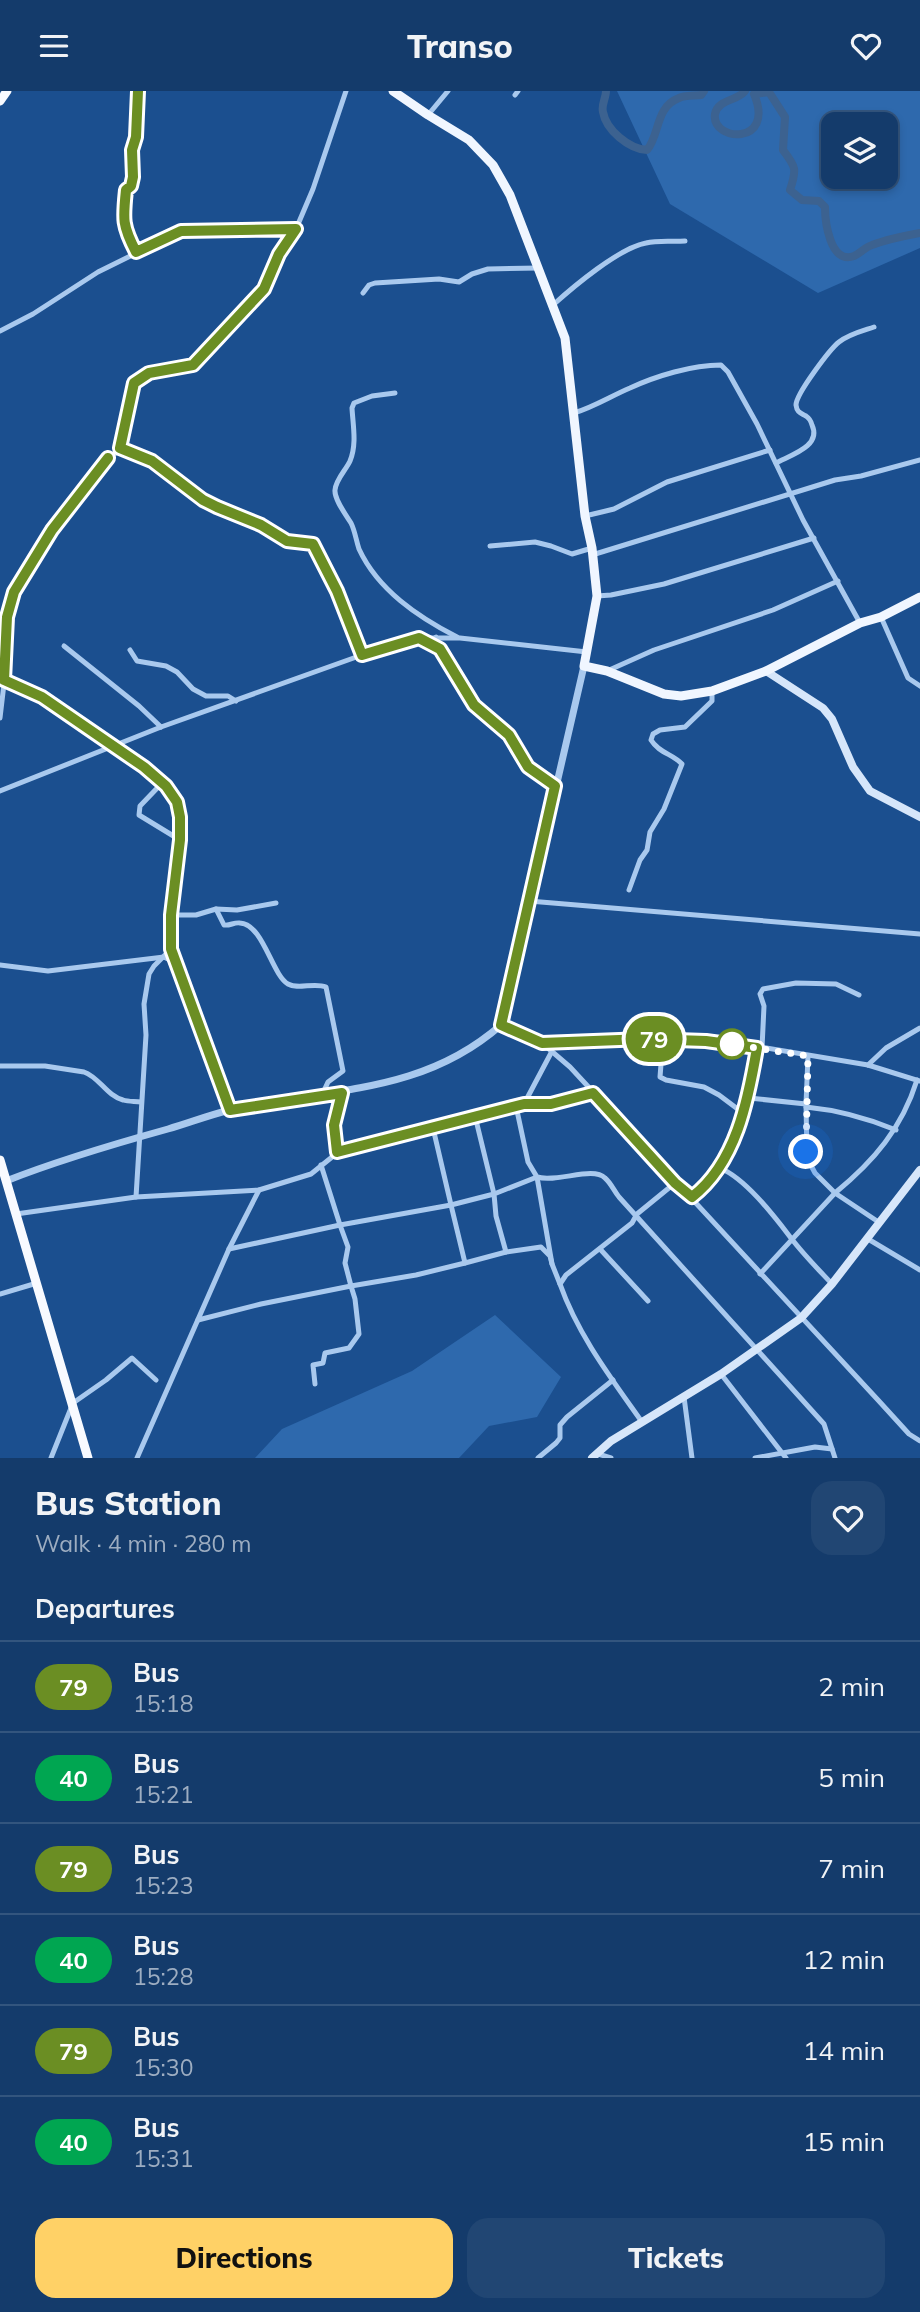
<!DOCTYPE html>
<html lang="en">
<head>
<meta charset="utf-8">
<style>
  body { margin:0; font-family:Mulish,sans-serif; background:#214673; color:#f1f3f6; height:100vh; display:flex; flex-direction:column; font-size:26px; white-space:nowrap }
  * { box-sizing:border-box; margin:0 }
  p { font-size:23px; color:#9dadc1 }
  .icon { flex:none; width:38px; height:38px; fill:none; stroke:currentColor; stroke-width:2; stroke-linecap:round; stroke-linejoin:round }
  .map { position:relative; height:1367px; overflow:hidden }
  .drawer { display:flex; flex-direction:column; background:#143b6b; flex:1 }
  .drawer>* { flex:none }
  .badge { padding:0 14px; border-radius:23px; font-size:24px; line-height:46px }
  .controls { position:absolute; left:821px; top:21px; display:grid; gap:14px }
  .controls a { display:grid; place-items:center; width:77px; height:77px; border-radius:14px; background:#143b6b; box-shadow:0 4px 10px #0003,0 0 0 2px #33557e; font-size:35px }
  .you { position:absolute; width:35px; height:35px; margin:-18px; border:5px solid #fff; border-radius:50%; background:#1a73e8; box-shadow:0 0 0 10px #1a73e833 }
  .map>.badge { position:absolute; translate:-50% -50%; box-shadow:0 0 0 4px #fff }
  h2 { padding:0 35px; font-size:26px; line-height:63px }
  .round { display:grid; place-items:center; flex:none; width:74px; height:74px; border-radius:21px; background:#214673 }
  .head { display:flex; align-items:center; justify-content:space-between; height:119px; padding:0 35px }
  h1 { font-size:33px; font-weight:800; line-height:52px }
  .action { display:flex; gap:14px; margin-top:auto; padding:14px 35px }
  .action a { flex:1; height:80px; border-radius:21px; background:#ffd166; color:#111; font-size:28px; font-weight:800; line-height:80px; text-align:center }
  .action a+a { background:#214673; color:#f1f3f6 }
  ul { padding:0; list-style:none }
  li { display:flex; align-items:center; gap:21px; height:91px; padding:0 35px; border-top:2px solid #33557e }
  li div { flex:1 }
  li b { display:block; font-size:26px }
  li em { font-style:normal }
  li .badge { min-width:77px; font-weight:700; text-align:center }
  header { display:flex; justify-content:space-between; align-items:center; height:91px; padding:0 35px; background:#143b6b; font-size:32px; font-weight:800 }
  .map>svg:first-child { display:block }
  .green { fill:#2e69ad; fill-rule:evenodd }
  .lines { fill:none; stroke-linecap:round; stroke-linejoin:round }
  .river { stroke:#3c6290; stroke-width:8 }
  .minor { stroke:#a9c9ee; stroke-width:5 }
  .tertiary { stroke:#a9c9ee; stroke-width:7 }
  .secondary { stroke:#d6e6fa; stroke-width:8 }
  .primary { stroke:#f0f6ff; stroke-width:9 }
  .trunk { stroke:#f8faff; stroke-width:9 }
  .line-casing { stroke:#fff; stroke-width:16 }
  .line { stroke:#6b8e23; stroke-width:10 }
  .walk { stroke:#fff; stroke-width:7; stroke-dasharray:0 12.6 }
  .stop-dot { fill:#fff; stroke:#6b8e23; stroke-width:3.5 }
</style>
</head>
<body>
<header><svg class="icon" aria-label="menu" viewBox="0 0 24 24"><path d="M4 6h16M4 12h16M4 18h16"/></svg>Transo<svg class="icon" aria-label="heart" viewBox="0 0 24 24"><path d="M12 20l-8-8c-3-5 5-10 8-4 3-6 11-1 8 4z"/></svg></header>
<div class="map">
<svg width="920" height="1367" viewBox="0 0 920 1367">
  <rect width="100%" height="100%" fill="#1b4f8f"/>
  <g class="green">
    <path d="M 617,0 L 920,0 L 920,157 L 818,202 L 670,113 ZM 833,33 L 886,33 L 886,86 L 833,86 Z"/>
    <path d="M 495,1224 L 561,1286 L 537,1326 L 489,1335 L 459,1367 L 255,1367 L 282,1338 L 412,1280 Z"/>
  </g>
  <g class="lines">
    <g class="river">
      <path d="M 606,0 C 606,7 601,14 603,21 C 606,39 629,58 647,59 C 660,44 655,16 679,7 C 684,4 695,5 701,4 L 704,0"/>
      <path d="M 745,0 C 738,10 718,8 715,23 C 711,51 776,55 754,3 L 769,1 L 785,26 L 783,59 C 796,76 797,78 790,99 L 802,109 L 819,110 L 825,116 C 825,130 830,174 854,165 C 861,162 865,156 872,154 C 888,148 904,145 920,142"/>
    </g>
    <g class="minor">
      <path d="M 515,4 L 518,0"/>
      <path d="M 428,24 L 448,0"/>
      <path d="M 136,161 C 122,134 123,128 126,99 L 131,95 L 133,86 L 133,59 L 136,46 L 138,0"/>
      <path d="M 363,202 L 369,194 L 375,192 L 439,188 L 459,191 L 472,183 L 488,178 L 539,177"/>
      <path d="M 553,214 C 573,196 619,157 646,152 C 658,149 672,151 685,150"/>
      <path d="M 0,240 L 33,223 L 98,181 L 181,140 L 296,138"/>
      <path d="M 395,302 L 372,305 L 354,312 L 352,317 C 353,335 357,353 350,370 C 346,379 336,388 335,399 C 334,408 346,424 351,432 C 355,440 356,449 359,458 C 378,499 418,526 457,546"/>
      <path d="M 574,322 C 594,316 611,305 630,297 C 656,285 692,274 721,274 L 728,281 L 757,333 L 803,429 L 860,532"/>
      <path d="M 120,357 L 152,370 L 203,409 L 217,416 L 261,434 L 287,450 L 313,453 L 337,500 L 362,564"/>
      <path d="M 776,372 C 791,364 822,355 812,334 C 811,330 809,327 806,325 C 801,322 797,322 796,314 C 796,303 830,258 839,251 C 849,243 862,240 874,236"/>
      <path d="M 585,425 L 614,418 L 667,391 L 770,359"/>
      <path d="M 490,455 L 535,451 L 551,455 L 572,463 L 592,457"/>
      <path d="M 592,464 L 835,389 L 861,385 L 920,369"/>
      <path d="M 597,505 L 611,504 L 664,493 L 814,447"/>
      <path d="M 881,526 L 908,587 L 920,595"/>
      <path d="M 436,546 L 440,558 L 470,610 L 509,644 L 528,676 L 555,695"/>
      <path d="M 421,549 L 440,558"/>
      <path d="M 64,555 L 139,615 L 161,636"/>
      <path d="M 130,559 L 137,570 L 166,575 L 177,581 L 193,598 L 206,605 L 228,605 L 236,610"/>
      <path d="M 607,580 L 654,559 L 773,519 L 838,490"/>
      <path d="M 4,589 L 42,606 L 144,676 L 166,695 L 177,711 L 180,726 L 180,749 L 171,824 L 171,858 L 230,1019"/>
      <path d="M 0,627 L 7,567 L 7,525 L 11,509 L 20,489 L 52,439 L 83,397 L 120,357 L 134,292 L 149,282 L 193,274 L 264,198 L 279,163 L 296,138 L 313,98 L 346,0"/>
      <path d="M 163,691 L 140,715 L 139,724 L 180,749"/>
      <path d="M 0,700 L 161,636 L 362,564 L 419,547 L 460,547 L 587,561"/>
      <path d="M 629,799 L 640,769 L 647,759 L 650,741 L 664,718 L 682,673 C 673,663 659,662 651,649 L 653,643 L 660,639 L 685,636 L 712,610 L 712,600"/>
      <path d="M 529,810 L 920,843"/>
      <path d="M 216,818 L 224,834 C 230,835 234,831 240,832 C 263,833 272,884 288,893 C 298,899 314,891 326,896 L 343,980 L 328,991 L 322,1004"/>
      <path d="M 171,824 L 196,824 L 216,818 L 237,819 L 276,812"/>
      <path d="M 0,874 L 48,880 L 164,866 L 174,871"/>
      <path d="M 501,934 L 542,952 L 570,976 L 878,1309 L 909,1343 L 920,1350"/>
      <path d="M 663,948 L 660,986 L 666,989 L 704,996 L 719,1004 L 743,1022"/>
      <path d="M 542,952 L 645,948 L 742,953 L 868,974 L 920,990"/>
      <path d="M 762,957 L 764,915 L 760,903 L 763,898 L 796,892 L 836,893 L 859,904"/>
      <path d="M 868,974 L 886,957 L 920,937"/>
      <path d="M 0,975 L 45,975 L 84,981 C 99,986 107,1005 123,1009 C 129,1011 135,1010 141,1011"/>
      <path d="M 749,1007 L 806,1013 L 807,1067 L 815,1082 L 835,1102 C 874,1070 902,1037 917,989"/>
      <path d="M 524,1013 L 551,962"/>
      <path d="M 806,1013 L 808,965"/>
      <path d="M 516,1015 L 528,1071 L 537,1086 C 557,1092 593,1075 605,1087 C 611,1092 614,1100 619,1106 L 824,1333 L 835,1367"/>
      <path d="M 806,1016 C 837,1019 867,1027 896,1039"/>
      <path d="M 475,1025 L 494,1103 L 451,1114 L 465,1172 L 506,1161 L 541,1156 L 550,1165 L 552,1173"/>
      <path d="M 337,1061 L 334,1034 L 342,1002"/>
      <path d="M 321,1074 L 340,1134 L 451,1114 L 433,1037"/>
      <path d="M 720,1077 C 746,1088 774,1125 791,1147 C 803,1163 818,1178 832,1193"/>
      <path d="M 136,1106 L 146,944 L 144,913 L 149,883 L 154,875 L 171,858"/>
      <path d="M 692,1106 C 736,1072 748,1009 757,957"/>
      <path d="M 16,1123 L 136,1106 L 259,1099 L 311,1083 L 342,1058 L 446,1034 L 524,1013 L 551,1013 L 593,1002"/>
      <path d="M 868,1148 L 920,1179"/>
      <path d="M 229,1158 L 340,1134 L 348,1156 L 345,1172 L 351,1195 L 416,1184 L 465,1172"/>
      <path d="M 600,1158 L 648,1210"/>
      <path d="M 506,1161 L 496,1125 L 494,1103 L 537,1086 L 552,1173 L 560,1193"/>
      <path d="M 760,1183 L 835,1102 L 880,1132"/>
      <path d="M 0,1203 L 37,1192"/>
      <path d="M 198,1229 L 261,1213 L 351,1195 L 355,1208 L 359,1243 L 349,1257 L 325,1262 L 323,1272 L 313,1274 L 315,1293"/>
      <path d="M 721,1283 L 786,1367"/>
      <path d="M 684,1306 L 692,1367"/>
      <path d="M 642,1331 C 611,1287 578,1244 560,1193 L 566,1184 L 632,1132 L 637,1123 L 675,1092"/>
      <path d="M 598,1363 L 611,1367"/>
      <path d="M 51,1367 L 73,1312 L 106,1289 L 132,1267 L 156,1289"/>
      <path d="M 137,1367 L 229,1158 L 259,1099"/>
      <path d="M 538,1367 L 556,1352 L 560,1347 L 560,1334 L 567,1326 L 613,1289"/>
      <path d="M 755,1367 L 815,1356 L 832,1358"/>
    </g>
    <path class="tertiary" d="M 6,1090 C 59,1069 114,1053 168,1038 C 189,1032 209,1024 230,1019 C 327,996 420,1005 501,934 L 584,575"/>
    <g class="secondary">
      <path d="M 766,580 L 823,617 L 832,628 L 853,676 L 870,700 L 920,726"/>
      <path d="M 592,1367 L 611,1350 L 721,1283 L 801,1227 L 832,1193 L 920,1079"/>
    </g>
    <path class="primary" d="M 393,0 L 428,24 L 469,49 L 493,74 L 510,104 L 565,247 L 585,425 L 592,457 L 597,505 L 584,575 L 607,580 L 664,603 L 681,605 L 712,600 L 766,580 L 860,532 L 881,526 L 920,506"/>
    <g class="trunk">
      <path d="M 0,10 L 7,0"/>
      <path d="M 0,1069 L 88,1367"/>
    </g>
  </g>
  <g class="lines">
    <defs>
      <path id="line" d="M 108,367 L 52,439 L 14,501 L 7,526 L 4,589 L 42,606 L 144,676 L 166,695 L 177,711 L 180,726 L 180,749 L 171,824 L 171,858 L 230,1019 L 342,1002 L 334,1034 L 337,1061 L 524,1013 L 551,1013 L 593,1002 L 675,1092 L 692,1106 C 736,1072 748,1010 757,957 L 706,950 L 645,948 L 542,952 L 501,934 L 555,695 L 528,676 L 509,644 L 474,614 L 440,558 L 419,547 L 362,564 L 337,500 L 313,453 L 287,450 L 261,434 L 217,416 L 203,409 L 152,370 L 120,357 L 134,292 L 149,282 L 193,274 L 264,198 L 279,163 L 296,138 L 181,140 L 136,161 C 122,134 123,128 126,99 L 131,95 L 133,86 L 132,59 L 136,46 L 138,0"/>
    </defs>
    <use href="#line" class="line-casing"/>
    <use href="#line" class="line"/>
    <path class="walk" d="M 732,953 L 724,952 L 808,965 L 806,1061"/>
  </g>
  <circle class="stop-dot" cx="732" cy="953" r="14"/>
</svg>
<div class="controls">
<a><svg class="icon" aria-label="layers" viewBox="0 0 24 24"><path d="M12 4l9 5-9 5-9-5zM3 14l9 5 9-5"/></svg></a>
</div>
<div class="you" style="left:806px;top:1061px"></div>
<b class="badge" style="left:654px;top:948px;background:#6b8e23;color:#fff">79</b>
</div>
<section class="drawer">
<div class="head"><div><h1>Bus Station</h1><p>Walk · 4 min · 280 m</p></div><a class="round"><svg class="icon" aria-label="heart" viewBox="0 0 24 24"><path d="M12 20l-8-8c-3-5 5-10 8-4 3-6 11-1 8 4z"/></svg></a></div>
<h2>Departures</h2>
<ul>
<li><span class="badge" style="background:#6b8e23;color:#fff">79</span><div><b>Bus</b><p>15:18</p></div><em>2 min</em></li>
<li><span class="badge" style="background:#00a651;color:#fff">40</span><div><b>Bus</b><p>15:21</p></div><em>5 min</em></li>
<li><span class="badge" style="background:#6b8e23;color:#fff">79</span><div><b>Bus</b><p>15:23</p></div><em>7 min</em></li>
<li><span class="badge" style="background:#00a651;color:#fff">40</span><div><b>Bus</b><p>15:28</p></div><em>12 min</em></li>
<li><span class="badge" style="background:#6b8e23;color:#fff">79</span><div><b>Bus</b><p>15:30</p></div><em>14 min</em></li>
<li><span class="badge" style="background:#00a651;color:#fff">40</span><div><b>Bus</b><p>15:31</p></div><em>15 min</em></li>
</ul>
<div class="action"><a>Directions</a><a>Tickets</a></div>
</section>
</body>
</html>
